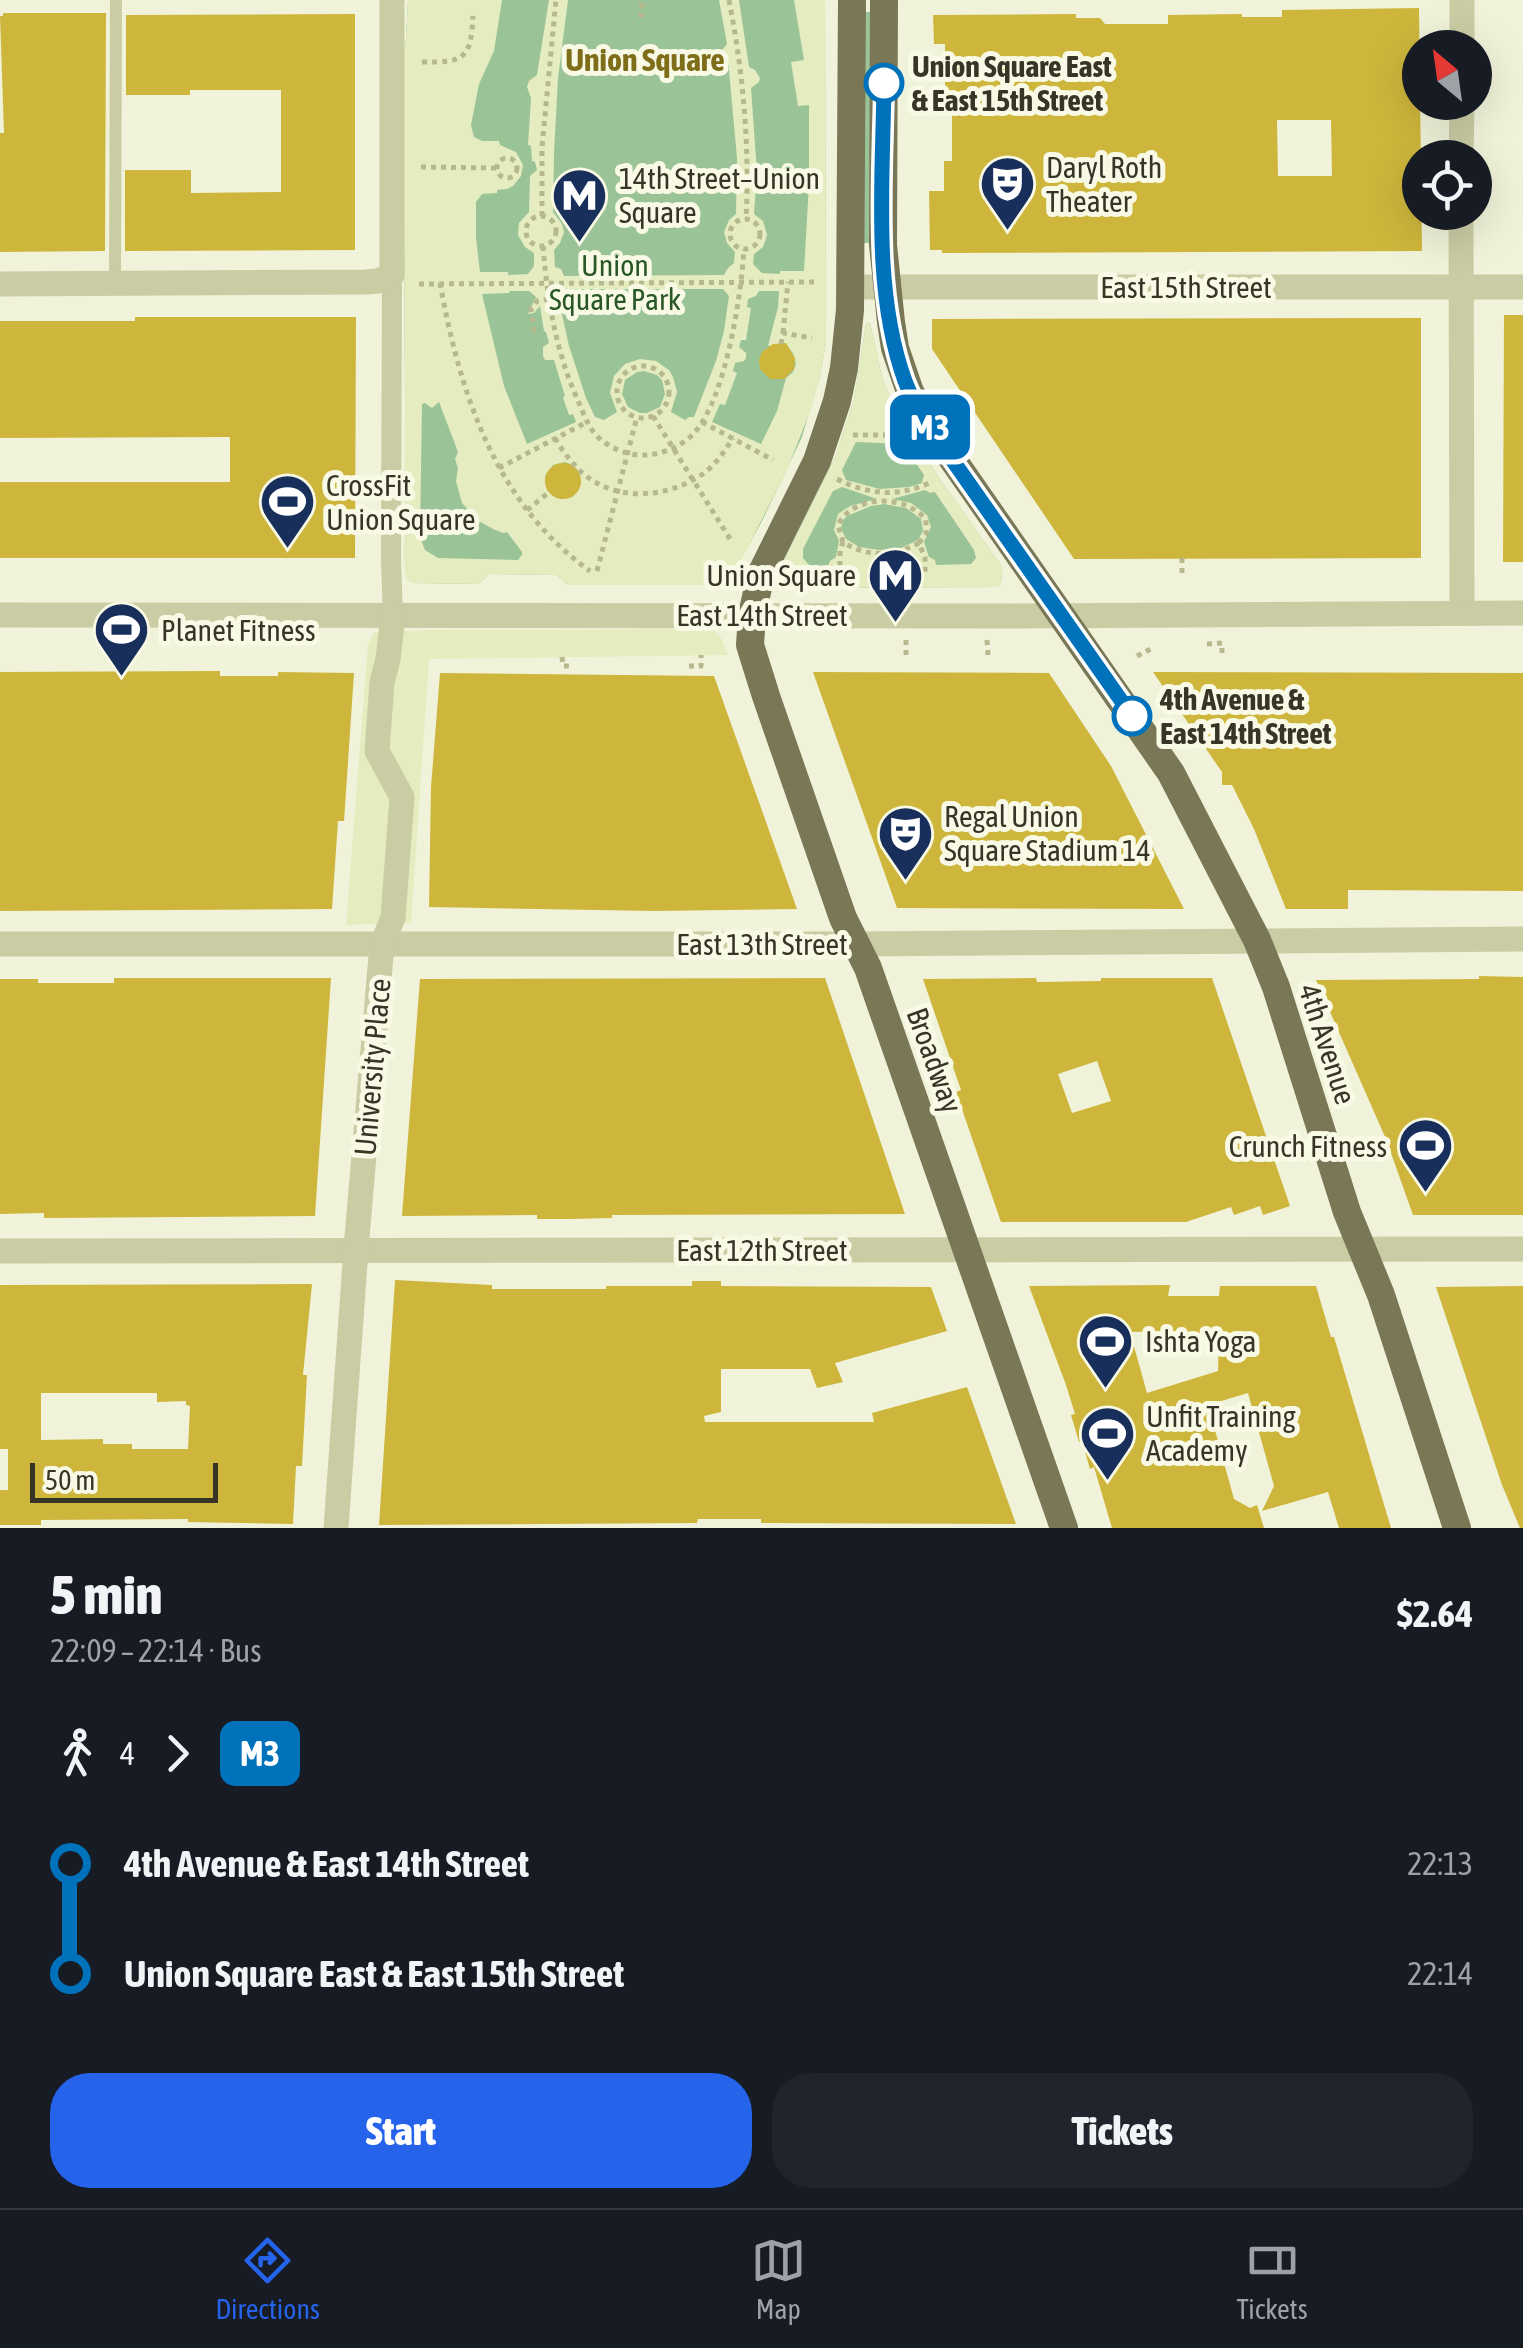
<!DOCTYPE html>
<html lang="en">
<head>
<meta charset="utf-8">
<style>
  body { margin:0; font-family:"Asap Condensed",sans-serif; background:#20242c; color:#f1f3f6; height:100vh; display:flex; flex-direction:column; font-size:38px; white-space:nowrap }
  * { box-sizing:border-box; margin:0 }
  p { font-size:32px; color:#9ea1a6 }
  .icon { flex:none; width:55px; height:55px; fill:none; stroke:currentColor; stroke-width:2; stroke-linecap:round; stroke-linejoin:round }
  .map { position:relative; height:1528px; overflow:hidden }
  .drawer { display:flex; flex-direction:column; background:#171b24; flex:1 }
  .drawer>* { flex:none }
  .badge { padding:0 20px; border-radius:15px; font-size:35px; line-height:65px }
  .needle { width:65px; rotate:331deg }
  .fabs { position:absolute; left:1402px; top:30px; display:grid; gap:20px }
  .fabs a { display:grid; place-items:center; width:90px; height:90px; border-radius:50%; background:#171b24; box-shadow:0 10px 40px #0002; font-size:50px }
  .scale { position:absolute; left:30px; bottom:25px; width:188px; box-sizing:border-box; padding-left:10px; border:5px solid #373526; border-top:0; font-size:28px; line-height:35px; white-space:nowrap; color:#373526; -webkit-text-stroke:8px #f8fae5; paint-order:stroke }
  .map>.badge { position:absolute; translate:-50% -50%; box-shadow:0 0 0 5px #fff }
  .legs { display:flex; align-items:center; gap:15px; height:110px; padding:0 50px; font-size:32px }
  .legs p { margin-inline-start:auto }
  .overview { display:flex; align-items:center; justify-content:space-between; height:170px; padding:0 50px }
  h1 { font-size:55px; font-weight:800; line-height:75px }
  .cta { display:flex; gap:20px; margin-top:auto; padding:20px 50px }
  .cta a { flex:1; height:115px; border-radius:40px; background:#2563eb; color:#fff; font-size:40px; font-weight:800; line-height:115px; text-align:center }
  .cta a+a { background:#20242c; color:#f1f3f6 }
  ul { padding:0 50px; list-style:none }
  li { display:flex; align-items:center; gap:35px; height:110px; font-size:38px }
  li i { display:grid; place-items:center; width:15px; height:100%; margin:0 12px; background:currentColor }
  li i::after { content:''; width:25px; height:25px; margin:-12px; border:8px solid; border-radius:50%; background:#171b24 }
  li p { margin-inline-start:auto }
  li:first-child i { background:linear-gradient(#0000 50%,currentColor 0) }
  li:last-child i { background:linear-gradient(currentColor 50%,#0000 0) }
  .tab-bar { display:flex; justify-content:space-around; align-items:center; height:140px; border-top:2px solid #363941; background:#171b24; font-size:28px; color:#9ea1a6 }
  .tab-bar a { display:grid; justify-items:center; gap:5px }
  .tab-bar .on { color:#2563eb }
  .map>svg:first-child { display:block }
  .green { fill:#9bc398 }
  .plaza { fill:#e5ecbf; fill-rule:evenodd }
  .building { fill:#ceb63c; fill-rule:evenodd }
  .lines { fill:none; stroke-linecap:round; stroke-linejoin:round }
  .path { stroke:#b7b88e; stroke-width:5; stroke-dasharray:5 5; stroke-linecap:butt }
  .service { stroke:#cacca4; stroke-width:12 }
  .pedestrian { stroke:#cacca4; stroke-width:20 }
  .minor { stroke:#cacca4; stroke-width:25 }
  .primary { stroke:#7a7756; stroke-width:28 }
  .line-1-casing { stroke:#fff; stroke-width:22 }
  .line-1 { stroke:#0072bc; stroke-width:15 }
  .stop-1-dot { fill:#fff; stroke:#0072bc; stroke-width:5 }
  .labels { text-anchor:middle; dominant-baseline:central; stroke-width:10; stroke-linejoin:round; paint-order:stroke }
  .stop-label { font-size:30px; font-weight:bold; fill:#373526; stroke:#f8fae5; text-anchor:start }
  .poi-label { font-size:30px; fill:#373526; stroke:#f8fae5; text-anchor:start }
  .park-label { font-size:30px; fill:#2a5728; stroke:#f8fae5 }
  .street-label { font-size:30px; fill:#373526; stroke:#f8fae5 }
  .neighbourhood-label { font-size:32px; font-weight:bold; fill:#7f6e19; stroke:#f8fae5 }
</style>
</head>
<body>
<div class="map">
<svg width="1523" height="1528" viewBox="0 0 1523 1528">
  <rect width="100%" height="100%" fill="#f0f3d9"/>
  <g class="green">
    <path d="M 408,0 L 825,0 L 826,342 L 820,376 L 802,437 L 762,521 L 733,574 L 718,582 L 702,585 L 568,585 L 557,575 L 489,574 L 479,584 L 413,583 L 406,578 L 403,50 L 406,40 Z"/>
    <path d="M 865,12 L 873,12 L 872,243 L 863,243 Z"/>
    <path d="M 870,323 L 882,377 L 892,402 L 937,475 L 1002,567 L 1001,584 L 996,587 L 798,588 C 786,584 782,570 785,558 L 836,455 L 854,400 L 866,324 Z"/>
  </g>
  <g class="plaza">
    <path d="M 408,0 L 502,0 L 494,51 L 479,84 L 471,125 L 474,137 L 482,141 L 499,141 L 500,145 L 516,152 L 523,165 L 521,176 L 513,186 L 507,189 L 497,190 L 497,193 L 482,194 L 476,202 L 476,238 L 480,272 L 508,272 L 508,275 L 528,274 L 534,266 L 534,253 L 525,247 L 518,235 L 519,223 L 529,212 L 530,176 L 537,170 L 535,162 L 532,161 L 531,146 L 528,145 L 531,98 L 527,87 L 529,81 L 537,75 L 549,0 L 568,0 L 558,78 L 554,153 L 553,212 L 562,224 L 564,232 L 560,243 L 554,250 L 555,267 L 561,269 L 564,276 L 724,275 L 728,268 L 734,263 L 735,252 L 727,243 L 724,232 L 729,220 L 736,214 L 737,158 L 728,59 L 722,54 L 723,49 L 727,44 L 719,0 L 739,0 L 749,67 L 755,70 L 760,78 L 759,82 L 751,88 L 757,172 L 754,214 L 763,221 L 767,235 L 763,247 L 754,254 L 753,264 L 762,273 L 780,274 L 780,271 L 804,271 L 809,184 L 809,105 L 798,106 L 791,62 L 804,60 L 794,0 L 825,0 L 826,342 L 820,376 L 812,407 L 788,467 L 740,563 L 727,578 L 702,585 L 568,585 L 557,575 L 489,574 L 479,584 L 413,583 L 406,578 L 404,561 L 405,401 L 403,50 L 406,40 ZM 566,289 L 723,289 L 729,296 L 724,331 L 716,361 L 694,417 L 689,417 L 685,420 L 671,412 L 677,392 L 673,377 L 669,370 L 656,361 L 640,359 L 625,364 L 614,376 L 610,393 L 617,412 L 604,420 L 595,417 L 586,398 L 569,346 L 558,296 ZM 510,291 L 529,291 L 536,297 L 528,314 L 534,313 L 540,306 L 544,331 L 546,332 L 549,343 L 543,347 L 543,356 L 545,360 L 554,360 L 565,396 L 563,398 L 569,415 L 573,414 L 576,422 L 527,444 L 504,386 L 482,294 L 509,293 ZM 759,291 L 779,291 L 778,307 L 768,346 L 781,344 L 787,347 L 793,353 L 796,364 L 793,372 L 786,378 L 777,411 L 761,444 L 712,422 L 720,404 L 725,405 L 737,373 L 733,371 L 735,363 L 744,361 L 746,358 L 746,353 L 739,347 L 741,340 L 746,340 L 751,308 L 747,307 L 748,299 L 756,296 ZM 644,371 L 657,375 L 662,380 L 665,394 L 660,407 L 647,413 L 640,413 L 628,407 L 622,394 L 625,380 L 637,372 ZM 439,402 L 458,452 L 455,459 L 458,468 L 456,481 L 462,503 L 477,520 L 495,530 L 504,533 L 507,532 L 522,552 L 522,555 L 518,560 L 438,558 L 425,550 L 420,537 L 422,404 L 425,403 L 432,408 ZM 565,462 L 573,465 L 579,472 L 581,483 L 578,491 L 572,497 L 561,499 L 553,496 L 547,490 L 545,476 L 553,465 Z"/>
    <path d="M 870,323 L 882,377 L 892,402 L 937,475 L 1002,567 L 1001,584 L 996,587 L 798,588 L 789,582 L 783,565 L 785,558 L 836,455 L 854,400 L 866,324 ZM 856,442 L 903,444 L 924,475 L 922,483 L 909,487 L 880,489 L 846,480 L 842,470 ZM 842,487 L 877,499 L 850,506 L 838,514 L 834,530 L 839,541 L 836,557 L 830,561 L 828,566 L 809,565 L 803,558 L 803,549 L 833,491 ZM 925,490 L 930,493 L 935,492 L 974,550 L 976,558 L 971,564 L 936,565 L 935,560 L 929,557 L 924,542 L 931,527 L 927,515 L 911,503 L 892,499 ZM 884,504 L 906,508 L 921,519 L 923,531 L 918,540 L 901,548 L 879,550 L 859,547 L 846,539 L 841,528 L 843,520 L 847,516 L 871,506 Z"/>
    <path d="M 706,629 L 713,630 L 721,638 L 728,655 L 429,659 L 411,923 L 346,925 L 368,644 L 375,632 L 430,630 Z"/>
  </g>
  <g class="building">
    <path d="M 1419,8 L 1422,251 L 942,253 L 942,250 L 930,250 L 929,191 L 944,191 L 944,161 L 952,161 L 952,104 L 945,104 L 945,44 L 934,44 L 933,15 L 1076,14 L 1076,18 L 1100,18 L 1105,24 L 1168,24 L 1168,15 L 1242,14 L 1242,17 L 1282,17 L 1282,10 ZM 1277,120 L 1331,120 L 1332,176 L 1278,176 Z"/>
    <path d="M 3,13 L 106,13 L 105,251 L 0,252 L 0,133 L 4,133 L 0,16 L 3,16 Z"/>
    <path d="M 355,14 L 355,250 L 125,251 L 125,170 L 191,170 L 191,193 L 281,192 L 281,90 L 190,90 L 190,95 L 126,95 L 126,15 Z"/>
    <path d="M 1504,315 L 1523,315 L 1523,562 L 1503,562 Z"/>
    <path d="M 135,317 L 356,317 L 355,558 L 0,558 L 0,482 L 230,482 L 230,437 L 0,438 L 0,321 L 135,321 Z"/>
    <path d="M 1421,318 L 1421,558 L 1074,559 L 932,349 L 932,319 Z"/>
    <path d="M 786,343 L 795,358 L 794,369 L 784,379 L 770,379 L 760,369 L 759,360 L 762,352 L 773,344 Z"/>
    <circle cx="563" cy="481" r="18"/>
    <path d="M 220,671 L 220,676 L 278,676 L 278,672 L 354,673 L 344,821 L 338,821 L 332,909 L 0,911 L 0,672 Z"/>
    <path d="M 813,672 L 1049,673 L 1111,766 L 1184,909 L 897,908 Z"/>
    <path d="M 1153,672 L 1523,673 L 1523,891 L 1348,890 L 1348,909 L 1286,909 L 1254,829 L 1232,785 L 1222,785 L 1222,772 Z"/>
    <path d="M 440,673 L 714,676 L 797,909 L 654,911 L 429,907 L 431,787 Z"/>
    <path d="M 1479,976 L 1523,977 L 1523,1215 L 1413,1215 L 1386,1139 L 1316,980 L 1479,979 Z"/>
    <path d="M 114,978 L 331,978 L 315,1216 L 44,1218 L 44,1213 L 0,1214 L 0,979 L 38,979 L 38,983 L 114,983 Z"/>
    <path d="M 825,978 L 905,1214 L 612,1215 L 612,1218 L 569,1219 L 537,1219 L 537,1215 L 402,1216 L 420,979 Z"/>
    <path d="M 1036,978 L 1037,982 L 1101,981 L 1101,978 L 1212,978 L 1290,1206 L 1263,1215 L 1260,1206 L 1234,1215 L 1231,1207 L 1186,1222 L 1001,1222 L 956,1092 L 961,1090 L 923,979 ZM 1097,1061 L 1111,1101 L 1072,1113 L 1058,1074 Z"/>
    <path d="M 395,1280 L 492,1285 L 492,1289 L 606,1289 L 606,1286 L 692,1286 L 692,1281 L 721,1281 L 721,1286 L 931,1287 L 947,1331 L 835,1363 L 843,1382 L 817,1388 L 810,1369 L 721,1369 L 721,1412 L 704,1416 L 705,1422 L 874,1422 L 872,1413 L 967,1387 L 1016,1524 L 761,1523 L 761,1519 L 698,1519 L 697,1523 L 379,1525 Z"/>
    <path d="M 312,1284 L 303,1375 L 307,1375 L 302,1466 L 296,1466 L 293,1524 L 188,1522 L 188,1519 L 41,1520 L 41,1525 L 0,1525 L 0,1490 L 8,1490 L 8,1449 L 0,1449 L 0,1285 ZM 41,1393 L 157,1393 L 157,1402 L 186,1401 L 186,1405 L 190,1406 L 188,1449 L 132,1449 L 132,1444 L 103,1444 L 103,1439 L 41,1440 Z"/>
    <path d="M 1170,1285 L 1168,1296 L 1219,1296 L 1220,1286 L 1316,1286 L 1331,1337 L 1334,1337 L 1391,1528 L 1339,1528 L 1328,1492 L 1262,1511 L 1274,1486 L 1248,1393 L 1208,1405 L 1234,1499 L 1250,1508 L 1257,1505 L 1264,1528 L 1112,1528 L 1094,1467 L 1090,1469 L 1082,1441 L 1079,1442 L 1071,1415 L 1075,1414 L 1066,1385 L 1029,1286 ZM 1179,1331 L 1179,1336 L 1219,1336 L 1218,1371 L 1147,1393 L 1130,1332 Z"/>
    <path d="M 1523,1286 L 1523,1528 L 1520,1528 L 1502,1485 L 1436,1287 Z"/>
  </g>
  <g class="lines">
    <g class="path">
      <path d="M 729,0 C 743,72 750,146 746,219"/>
      <path d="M 641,18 L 642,0"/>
      <path d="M 422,62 C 465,63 471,58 473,16"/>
      <circle cx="507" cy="168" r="10"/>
      <path d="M 421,167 L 498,168"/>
      <path d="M 542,216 L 542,147 L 556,0"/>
      <circle cx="541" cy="231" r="15"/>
      <circle cx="745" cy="234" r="15"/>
      <path d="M 543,246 C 547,299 556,353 579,403 C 584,414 588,427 597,436 C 610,449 629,456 646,455 C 664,454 682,446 694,433 C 726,398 741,296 744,249"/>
      <path d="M 440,283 C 460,393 495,503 590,571"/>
      <path d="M 419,284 L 816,282"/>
      <path d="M 534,332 L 531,309 L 537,301 L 549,299"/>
      <path d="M 783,333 L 788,282"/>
      <path d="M 781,344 L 783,333 L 812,338"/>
      <circle cx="643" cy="392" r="26"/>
      <path d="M 653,416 L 730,539"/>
      <path d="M 702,422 L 773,460"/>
      <path d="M 853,435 L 903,435"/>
      <path d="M 555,438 C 563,452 573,465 585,475 C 620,504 676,497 709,469 C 719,460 726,449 733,438"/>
      <path d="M 499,468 L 587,422"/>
      <path d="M 837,479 C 869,495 900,498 933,481"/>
      <path d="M 527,510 L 548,493"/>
      <path d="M 919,543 C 895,556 867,558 843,542 L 838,525 C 853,494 906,494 926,520 L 926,533 L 919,543 L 925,558 L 925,576"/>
      <path d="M 597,571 L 637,417"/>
      <path d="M 1182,573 L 1182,558"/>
      <path d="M 840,576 L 840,551 L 843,542"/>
      <path d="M 987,640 L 988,655"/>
      <path d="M 1207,644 L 1222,643 L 1222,655"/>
      <path d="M 906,655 L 906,640 L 908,640"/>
      <path d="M 1137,656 L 1153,648"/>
      <path d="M 562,657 L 563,666 L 570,666"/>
      <path d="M 689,666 L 701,666 L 701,655"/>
    </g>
    <path class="service" d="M 115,284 L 116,0"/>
    <path class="pedestrian" d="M 392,275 L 391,561 L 393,615"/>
    <g class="minor">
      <path d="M 1462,0 L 1462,48"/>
      <path d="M 1461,158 L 1462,102"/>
      <path d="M 1461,212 L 1462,613"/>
      <path d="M 0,284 L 366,282 L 378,281 L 392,275 L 392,0"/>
      <path d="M 850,287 L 1523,287"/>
      <path d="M 0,615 L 1015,616 L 1523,613"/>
      <path d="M 0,944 L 856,944 L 1523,939"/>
      <path d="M 0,1251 L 1523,1249"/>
      <path d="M 336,1528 L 356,1249 L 382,944 L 393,918 L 402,797 L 377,751 L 382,682 L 388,659 L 393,615"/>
    </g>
    <g class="primary">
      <path d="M 852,0 L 850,310 L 844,368 L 837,401 L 817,461 L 761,574 L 752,615 L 750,645 L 766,696 L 843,918 L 868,968 L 1064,1528"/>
      <path d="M 884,0 L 883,245 L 891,322 L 895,348 L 910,392 L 944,447 L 1171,773 L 1257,940 L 1276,987 L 1347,1212 L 1381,1295 L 1457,1528"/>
    </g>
  </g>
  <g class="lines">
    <defs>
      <path id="line-1" d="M 884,83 C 883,178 872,290 905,381 C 914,405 929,426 944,448 L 1132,716"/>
    </defs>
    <use href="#line-1" class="line-1-casing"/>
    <use href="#line-1" class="line-1"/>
  </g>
  <defs>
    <symbol id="theatre-pin" viewBox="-11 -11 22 30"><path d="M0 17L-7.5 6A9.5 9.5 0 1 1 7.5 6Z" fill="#192f5b" stroke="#f8fae5"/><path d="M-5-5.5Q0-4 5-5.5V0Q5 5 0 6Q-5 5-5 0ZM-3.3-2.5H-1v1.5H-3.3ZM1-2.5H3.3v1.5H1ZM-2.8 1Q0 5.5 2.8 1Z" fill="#fff"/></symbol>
    <symbol id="metro-pin" viewBox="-11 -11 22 30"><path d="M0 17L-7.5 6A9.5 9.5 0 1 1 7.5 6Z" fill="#192f5b" stroke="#f8fae5"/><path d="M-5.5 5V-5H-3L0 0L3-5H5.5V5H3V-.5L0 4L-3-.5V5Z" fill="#fff"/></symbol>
    <symbol id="stadium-pin" viewBox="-11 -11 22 30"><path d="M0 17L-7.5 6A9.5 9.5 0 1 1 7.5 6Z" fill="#192f5b" stroke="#f8fae5"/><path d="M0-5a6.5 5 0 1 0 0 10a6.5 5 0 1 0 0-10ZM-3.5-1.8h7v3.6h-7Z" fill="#fff"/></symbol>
  </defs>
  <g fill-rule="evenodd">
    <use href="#theatre-pin" x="976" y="152" width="63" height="86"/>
    <use href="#metro-pin" x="548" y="164" width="63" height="86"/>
    <use href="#stadium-pin" x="256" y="470" width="63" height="86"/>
    <use href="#metro-pin" x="864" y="544" width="63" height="86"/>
    <use href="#stadium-pin" x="90" y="598" width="63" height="86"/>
    <use href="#theatre-pin" x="874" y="802" width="63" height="86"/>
    <use href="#stadium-pin" x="1394" y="1114" width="63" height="86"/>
    <use href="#stadium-pin" x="1074" y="1310" width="63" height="86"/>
    <use href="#stadium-pin" x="1076" y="1402" width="63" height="86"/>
  </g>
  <g class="stop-1-dot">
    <circle cx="884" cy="83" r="18"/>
    <circle cx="1132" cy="716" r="18"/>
  </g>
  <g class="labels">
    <g class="stop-label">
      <text x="912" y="66">Union Square East<tspan x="912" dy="34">&amp; East 15th Street</tspan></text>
      <text x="1160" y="699">4th Avenue &amp;<tspan x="1160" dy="34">East 14th Street</tspan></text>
    </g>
    <g class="poi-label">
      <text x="1046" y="167">Daryl Roth<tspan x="1046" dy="34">Theater</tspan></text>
      <text x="619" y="178">14th Street–Union<tspan x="619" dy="34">Square</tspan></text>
      <text x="326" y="485">CrossFit<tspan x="326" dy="34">Union Square</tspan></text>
      <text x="856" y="575" text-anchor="end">Union Square</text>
      <text x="161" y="630">Planet Fitness</text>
      <text x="944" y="816">Regal Union<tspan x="944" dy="34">Square Stadium 14</tspan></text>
      <text x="1387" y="1146" text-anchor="end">Crunch Fitness</text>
      <text x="1145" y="1341">Ishta Yoga</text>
      <text x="1146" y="1416">Unfit Training<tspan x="1146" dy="34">Academy</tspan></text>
    </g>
    <g class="park-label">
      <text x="615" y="265">Union<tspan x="615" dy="34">Square Park</tspan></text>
    </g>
    <g class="street-label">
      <text x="1186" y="287">East 15th Street</text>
      <text x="762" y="615">East 14th Street</text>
      <text x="762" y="944">East 13th Street</text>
      <text transform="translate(1328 1044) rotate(72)">4th Avenue</text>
      <text transform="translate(935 1060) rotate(70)">Broadway</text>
      <text transform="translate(372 1067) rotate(-85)">University Place</text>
      <text x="762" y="1250">East 12th Street</text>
    </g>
    <g class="neighbourhood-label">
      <text x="645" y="59">Union Square</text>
    </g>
  </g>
</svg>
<div class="fabs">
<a><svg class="needle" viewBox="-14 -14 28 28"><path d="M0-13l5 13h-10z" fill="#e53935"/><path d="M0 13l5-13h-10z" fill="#9ea1a6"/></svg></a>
<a><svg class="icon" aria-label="locate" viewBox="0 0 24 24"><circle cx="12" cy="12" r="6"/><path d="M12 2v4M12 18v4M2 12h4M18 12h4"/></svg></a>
</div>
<div class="scale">50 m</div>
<b class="badge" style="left:930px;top:427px;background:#0072bc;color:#fff">M3</b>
</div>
<section class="drawer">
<div class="overview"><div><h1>5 min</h1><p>22:09 – 22:14 · Bus</p></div><b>$2.64</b></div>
<div class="legs"><svg class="icon" aria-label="walk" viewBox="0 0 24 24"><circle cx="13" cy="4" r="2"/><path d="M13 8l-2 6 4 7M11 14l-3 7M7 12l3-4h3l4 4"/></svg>4<svg class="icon" aria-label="forward" viewBox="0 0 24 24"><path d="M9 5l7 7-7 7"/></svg><b class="badge" style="background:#0072bc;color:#fff">M3</b></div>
<ul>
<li><i style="color:#0072bc"></i><b>4th Avenue &amp; East 14th Street</b><p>22:13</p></li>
<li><i style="color:#0072bc"></i><b>Union Square East &amp; East 15th Street</b><p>22:14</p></li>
</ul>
<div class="cta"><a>Start</a><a>Tickets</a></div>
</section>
<nav class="tab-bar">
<a class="on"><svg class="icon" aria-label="directions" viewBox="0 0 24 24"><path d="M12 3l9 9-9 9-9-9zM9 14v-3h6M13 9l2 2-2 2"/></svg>Directions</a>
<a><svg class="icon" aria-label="map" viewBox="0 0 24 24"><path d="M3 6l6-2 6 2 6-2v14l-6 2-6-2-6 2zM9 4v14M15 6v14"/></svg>Map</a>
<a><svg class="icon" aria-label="tickets" viewBox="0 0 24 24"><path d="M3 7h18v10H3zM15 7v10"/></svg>Tickets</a>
</nav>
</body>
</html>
